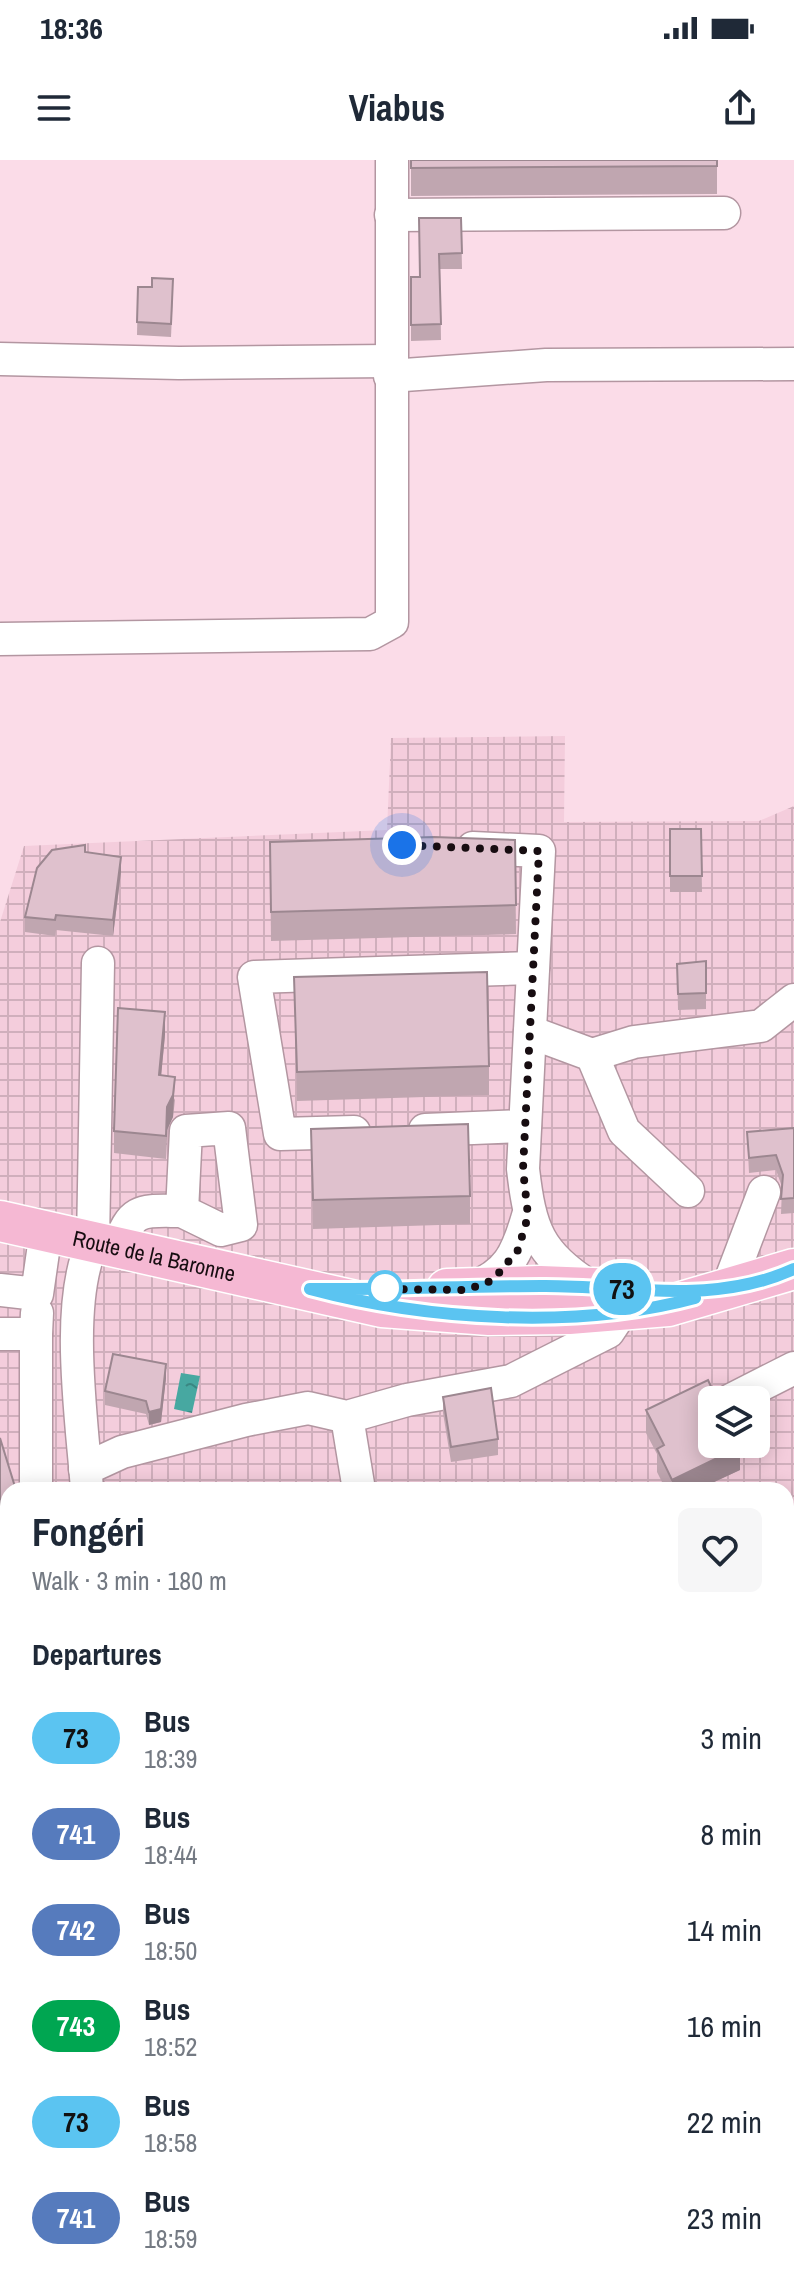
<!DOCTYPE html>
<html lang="en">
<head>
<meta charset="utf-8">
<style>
  body { margin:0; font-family:"Archivo Narrow",sans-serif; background:#f6f6f7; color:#1f2937; height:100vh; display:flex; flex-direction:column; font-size:30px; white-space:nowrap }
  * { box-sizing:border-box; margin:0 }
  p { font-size:26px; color:#747a83 }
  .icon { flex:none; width:44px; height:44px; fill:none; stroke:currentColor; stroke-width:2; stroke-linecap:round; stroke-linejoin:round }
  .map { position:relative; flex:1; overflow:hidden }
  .drawer { position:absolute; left:0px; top:1322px; width:794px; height:800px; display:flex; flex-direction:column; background:#fff; border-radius:24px 24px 0 0; box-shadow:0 4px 20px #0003 }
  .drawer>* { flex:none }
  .badge { padding:0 16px; border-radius:26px; font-size:28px; line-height:52px }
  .controls { position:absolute; left:698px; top:1226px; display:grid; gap:16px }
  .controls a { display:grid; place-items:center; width:72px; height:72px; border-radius:12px; background:#fff; box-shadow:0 4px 20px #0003; font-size:40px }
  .you { position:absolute; width:40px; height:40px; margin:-20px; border:6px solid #fff; border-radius:50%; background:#1a73e8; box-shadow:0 0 0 12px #1a73e833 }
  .map>.badge { position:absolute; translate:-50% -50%; box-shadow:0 0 0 4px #fff }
  h2 { padding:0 32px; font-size:30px; line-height:72px }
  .round { display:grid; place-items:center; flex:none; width:84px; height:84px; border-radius:12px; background:#f6f6f7 }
  .headline { display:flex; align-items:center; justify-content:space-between; height:136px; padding:0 32px }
  h1 { font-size:38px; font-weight:700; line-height:60px }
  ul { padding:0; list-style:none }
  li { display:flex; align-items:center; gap:24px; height:96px; padding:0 32px }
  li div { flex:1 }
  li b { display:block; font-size:30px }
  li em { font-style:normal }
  li .badge { min-width:88px; font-weight:700; text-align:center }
  .status { display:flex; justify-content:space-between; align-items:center; height:56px; padding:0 40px; background:#fff; direction:ltr }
  .status svg { height:22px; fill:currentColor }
  header { display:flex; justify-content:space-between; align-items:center; height:104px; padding:0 32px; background:#fff; font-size:36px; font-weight:700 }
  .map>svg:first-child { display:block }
  .industrial { fill:url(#industrial-grid); fill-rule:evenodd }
  .forest { fill:url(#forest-firs) }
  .water { fill:url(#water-ripples) }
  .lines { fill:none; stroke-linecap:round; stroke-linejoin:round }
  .minor-casing { stroke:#b396a1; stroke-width:35 }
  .major-casing { stroke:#fff; stroke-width:43 }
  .path { stroke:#8c777f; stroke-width:5; stroke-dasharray:2 6; stroke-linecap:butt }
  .minor { stroke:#fff; stroke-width:32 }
  .major { stroke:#f5b8d3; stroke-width:40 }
  .wall { fill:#c0a6b0 }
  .shaded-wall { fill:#9c8790 }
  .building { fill:#dfc1cd; stroke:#9c8790; stroke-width:2 }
  .line-casing { stroke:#fff; stroke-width:18 }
  .line { stroke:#5bc4f1; stroke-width:12 }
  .walk { stroke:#170d11; stroke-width:8; stroke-dasharray:0 14.4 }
  .stop-dot { fill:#fff; stroke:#5bc4f1; stroke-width:4 }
  .labels { text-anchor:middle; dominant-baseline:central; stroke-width:6; stroke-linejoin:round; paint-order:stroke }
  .street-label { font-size:22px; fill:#170d11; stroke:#fff }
</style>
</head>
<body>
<div class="status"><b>18:36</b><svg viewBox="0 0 49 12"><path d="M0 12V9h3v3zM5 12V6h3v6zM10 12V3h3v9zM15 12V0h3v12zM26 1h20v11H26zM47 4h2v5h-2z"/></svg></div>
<header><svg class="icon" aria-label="menu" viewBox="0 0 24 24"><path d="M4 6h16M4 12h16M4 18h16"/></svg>Viabus<svg class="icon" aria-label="share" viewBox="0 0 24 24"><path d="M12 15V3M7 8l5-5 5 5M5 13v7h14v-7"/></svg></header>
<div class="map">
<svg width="794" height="2122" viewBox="0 0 794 2122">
  <defs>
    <pattern id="industrial-grid" width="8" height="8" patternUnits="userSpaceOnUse" patternTransform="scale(2)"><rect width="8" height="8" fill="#f4cddc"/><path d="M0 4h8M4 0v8" fill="none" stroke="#d0afbc"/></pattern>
    <pattern id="forest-firs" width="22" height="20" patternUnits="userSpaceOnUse" patternTransform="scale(2)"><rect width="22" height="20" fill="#f0b8ce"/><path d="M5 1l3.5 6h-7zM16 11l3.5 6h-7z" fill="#cd9db0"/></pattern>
    <pattern id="water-ripples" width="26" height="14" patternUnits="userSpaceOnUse" patternTransform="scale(2)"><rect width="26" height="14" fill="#47a8a1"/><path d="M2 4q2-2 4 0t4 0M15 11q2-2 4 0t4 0" fill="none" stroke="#3a8782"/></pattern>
  </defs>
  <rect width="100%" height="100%" fill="#fbdce8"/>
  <path class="industrial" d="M 565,576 L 564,662 L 759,661 L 794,646 L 794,1341 L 786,1345 L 786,1330 L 8,1330 L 8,1788 L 0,1789 L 0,762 L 24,686 L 387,670 L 391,578 ZM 712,1240 L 756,1240 L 756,1284 L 712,1284 Z"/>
  <g class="forest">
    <path d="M 794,1341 L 794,2122 L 222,2122 L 231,2114 L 786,2114 L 786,1345 Z"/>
    <path d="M 0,1875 L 8,1885 L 8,2114 L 206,2114 L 215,2122 L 0,2122 Z"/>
  </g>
  <path class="water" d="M 181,1213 L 200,1216 L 192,1253 L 174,1249 Z"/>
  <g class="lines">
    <defs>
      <g id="minor">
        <path d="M 391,55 L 724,53"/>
        <path d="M 0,199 L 179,203 L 390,201"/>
        <path d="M 390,216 L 546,205 L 794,204"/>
        <path d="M 0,479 L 370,474 L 392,462 L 392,0"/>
        <path d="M 473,688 L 539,691 L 523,1009 C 530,1069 538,1094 591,1127"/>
        <path d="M 530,872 L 592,895 L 624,971 L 688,1031"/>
        <path d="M 592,895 L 634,882 L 761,866 L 794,840"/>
        <path d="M 425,970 L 525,966"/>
        <path d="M 354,972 L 280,974 L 254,817 L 533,808"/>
        <path d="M 119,1087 C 131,1046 144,1051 182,1051 L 186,971 L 229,968 L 241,1065 L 221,1070 L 182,1051"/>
        <path d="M 735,1128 L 731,1119 L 764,1032"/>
        <path d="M 469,1129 C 508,1115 517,1094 528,1056"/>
        <path d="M 0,1130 L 37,1134 L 46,1071"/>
        <path d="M 0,1174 L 36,1174 L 37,1153"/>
        <path d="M 731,1240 L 794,1208"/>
        <path d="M 347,1257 L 359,1330"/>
        <path d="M 85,1309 L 122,1292 L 246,1260 L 308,1248 L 347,1257 L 407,1240 L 511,1221 L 608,1172 L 622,1151"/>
        <path d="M 87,1329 C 82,1261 64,1142 93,1082 L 98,803"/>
        <path d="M 36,1330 L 36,1174"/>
        <path d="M 0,1583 L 8,1584"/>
        <path d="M 786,1966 L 794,1957"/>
        <path d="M 644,2122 L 652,2114"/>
      </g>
      <g id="major">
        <path id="s1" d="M 0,1061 L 382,1147 L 489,1155 L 569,1154 L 668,1146 L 794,1109"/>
        <path d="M 447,1129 L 540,1126 L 618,1129"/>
      </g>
    </defs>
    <use href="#minor" class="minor-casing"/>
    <use href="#major" class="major-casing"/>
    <g class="path">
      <path d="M 786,2083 L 794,2077"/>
      <path d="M 736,2122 L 746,2114"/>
    </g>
    <use href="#minor" class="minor"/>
    <use href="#major" class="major"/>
  </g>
  <g class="wall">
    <path d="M 411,0 L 717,0 L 717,34 L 411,36 Z"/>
    <path d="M 461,58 L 462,109 L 440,109 L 441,180 L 411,181 L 411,117 L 420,117 Z"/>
    <path d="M 138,127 L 152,127 L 173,133 L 171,177 L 137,175 Z"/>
    <path d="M 670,669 L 701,669 L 702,732 L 670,732 Z"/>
    <path d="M 515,680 L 516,774 L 271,781 L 270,682 Z"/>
    <path d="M 85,692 L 121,712 L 113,776 L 56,770 L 55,776 L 25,772 L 25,757 Z"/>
    <path d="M 706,801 L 706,849 L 678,850 L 677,804 Z"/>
    <path d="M 294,817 L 489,906 L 489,935 L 297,941 Z"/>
    <path d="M 165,875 L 161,915 L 175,940 L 173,957 L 167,970 L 166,999 L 114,993 L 114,971 Z"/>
    <path d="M 794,968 L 794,1053 L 781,1054 L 782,1027 L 776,1010 L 749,1013 L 747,972 Z"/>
    <path d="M 311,969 L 470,1036 L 470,1064 L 313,1069 Z"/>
    <path d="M 166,1218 L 161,1262 L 149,1265 L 146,1254 L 105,1245 L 105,1231 Z"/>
    <path d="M 443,1237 L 498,1279 L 498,1295 L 451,1302 L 443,1253 Z"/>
    <path d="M 646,1250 L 740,1310 L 697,1330 L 666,1330 L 657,1312 L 657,1294 L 646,1273 Z"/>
  </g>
  <g class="shaded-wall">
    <path d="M 121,697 L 121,712 L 113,776 L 113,760 Z"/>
    <path d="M 165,852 L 165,875 L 159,938 L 159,915 Z"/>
    <path d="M 175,917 L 173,957 L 167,970 L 166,999 L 167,947 Z"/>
    <path d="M 166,1204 L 166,1218 L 161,1262 L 149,1265 L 149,1252 Z"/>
    <path d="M 740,1287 L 740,1310 L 697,1330 L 672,1330 L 672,1320 Z"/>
    <path d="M 8,1399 L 8,1427 L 0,1433 L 0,1406 Z"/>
  </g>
  <g class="building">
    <path d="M 411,0 L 717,0 L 717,6 L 411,8 Z"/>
    <path d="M 419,58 L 461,58 L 462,93 L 439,94 L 441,164 L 411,165 L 411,117 L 420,117 Z"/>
    <path d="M 152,118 L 173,119 L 171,164 L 137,162 L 138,127 L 152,127 Z"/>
    <path d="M 670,669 L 701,669 L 702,716 L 670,716 Z"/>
    <path d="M 434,677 L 515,680 L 516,745 L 271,752 L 270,682 Z"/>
    <path d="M 85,685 L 85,692 L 121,697 L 113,760 L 56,755 L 55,760 L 25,757 L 37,708 L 52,690 Z"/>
    <path d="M 706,801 L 706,833 L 678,834 L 677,804 Z"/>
    <path d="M 487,812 L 489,906 L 297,912 L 294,817 Z"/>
    <path d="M 118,848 L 165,852 L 159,915 L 175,917 L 173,935 L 167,947 L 166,976 L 114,971 Z"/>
    <path d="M 468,964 L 470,1036 L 313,1040 L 311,969 Z"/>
    <path d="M 794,968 L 794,1038 L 781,1039 L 783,1015 L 776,995 L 749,998 L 747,972 Z"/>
    <path d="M 113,1194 L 166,1204 L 161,1249 L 149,1252 L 146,1241 L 105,1231 Z"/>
    <path d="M 708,1220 L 717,1240 L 712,1240 L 712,1284 L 738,1284 L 740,1287 L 672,1320 L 657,1289 L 664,1285 L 646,1250 Z"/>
    <path d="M 491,1228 L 498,1279 L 451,1287 L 443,1237 Z"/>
    <path d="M 0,1278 L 16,1330 L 8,1330 L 8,1399 L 0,1406 Z"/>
  </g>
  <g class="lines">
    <defs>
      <path id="line" d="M 695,1138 C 577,1170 426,1160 310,1129 C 387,1130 464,1126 541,1126 C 627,1125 713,1146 794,1109"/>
    </defs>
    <use href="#line" class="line-casing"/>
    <use href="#line" class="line"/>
    <path class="walk" d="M 385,1128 L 380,1129 L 466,1130 L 493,1120 L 518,1090 L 528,1056 L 523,1009 L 539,691 L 402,685"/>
  </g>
  <circle class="stop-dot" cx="385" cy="1128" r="16"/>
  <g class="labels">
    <g class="street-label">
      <text stroke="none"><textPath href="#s1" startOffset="158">Route de la Baronne</textPath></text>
    </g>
  </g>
</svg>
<div class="controls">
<a><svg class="icon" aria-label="layers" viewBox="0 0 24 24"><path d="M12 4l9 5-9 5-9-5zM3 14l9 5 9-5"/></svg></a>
</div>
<div class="you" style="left:402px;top:685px"></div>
<b class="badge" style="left:622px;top:1129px;background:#5bc4f1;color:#111">73</b>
<section class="drawer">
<div class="headline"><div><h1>Fongéri</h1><p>Walk · 3 min · 180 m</p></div><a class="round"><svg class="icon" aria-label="heart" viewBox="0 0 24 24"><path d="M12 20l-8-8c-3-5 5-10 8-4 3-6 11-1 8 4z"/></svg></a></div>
<h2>Departures</h2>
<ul>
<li><span class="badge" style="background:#5bc4f1;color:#111">73</span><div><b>Bus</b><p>18:39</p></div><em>3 min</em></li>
<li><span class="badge" style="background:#567bbd;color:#fff">741</span><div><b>Bus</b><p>18:44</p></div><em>8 min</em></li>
<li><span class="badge" style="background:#567bbd;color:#fff">742</span><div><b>Bus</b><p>18:50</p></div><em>14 min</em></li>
<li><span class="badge" style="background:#00a651;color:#fff">743</span><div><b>Bus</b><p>18:52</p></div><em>16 min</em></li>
<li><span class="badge" style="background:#5bc4f1;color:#111">73</span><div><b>Bus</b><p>18:58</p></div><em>22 min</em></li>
<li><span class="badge" style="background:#567bbd;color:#fff">741</span><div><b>Bus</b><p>18:59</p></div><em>23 min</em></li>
</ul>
</section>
</div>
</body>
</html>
